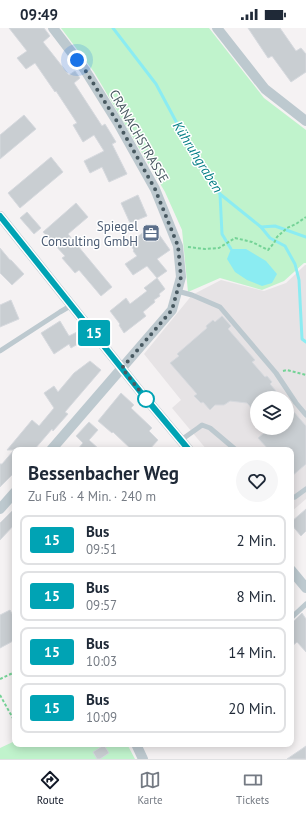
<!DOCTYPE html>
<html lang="de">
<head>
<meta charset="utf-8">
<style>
  body { margin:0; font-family:"PT Sans",sans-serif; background:#f6f6f7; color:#1f2937; height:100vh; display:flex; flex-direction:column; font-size:15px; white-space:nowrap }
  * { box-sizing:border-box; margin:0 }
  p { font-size:13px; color:#747a83 }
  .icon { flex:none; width:22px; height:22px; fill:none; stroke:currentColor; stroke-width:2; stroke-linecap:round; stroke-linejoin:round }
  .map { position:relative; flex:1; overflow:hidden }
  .panel { position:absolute; left:12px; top:419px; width:282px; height:300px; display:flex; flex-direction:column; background:#fff; border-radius:8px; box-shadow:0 2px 10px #0003 }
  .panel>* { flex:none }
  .badge { padding:0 8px; border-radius:3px; font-size:14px; line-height:26px }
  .tools { position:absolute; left:250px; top:363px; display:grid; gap:8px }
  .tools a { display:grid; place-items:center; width:44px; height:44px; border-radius:50%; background:#fff; box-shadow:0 2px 10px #0003; font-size:20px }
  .you { position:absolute; width:20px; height:20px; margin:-10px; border:3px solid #fff; border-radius:50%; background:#1a73e8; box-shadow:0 0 0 6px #1a73e833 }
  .map>.badge { position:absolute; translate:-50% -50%; box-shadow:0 0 0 2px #fff }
  .round { display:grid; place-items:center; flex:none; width:42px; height:42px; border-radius:21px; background:#f6f6f7 }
  .head { display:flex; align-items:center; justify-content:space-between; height:68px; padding:0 16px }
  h1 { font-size:19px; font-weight:700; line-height:30px }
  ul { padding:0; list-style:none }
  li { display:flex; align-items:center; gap:12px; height:50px; margin:0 8px 6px; padding:0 8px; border:2px solid #e0e1e3; border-radius:8px }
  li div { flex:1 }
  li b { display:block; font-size:15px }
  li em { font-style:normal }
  li .badge { min-width:44px; font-weight:700; text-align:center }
  .status { display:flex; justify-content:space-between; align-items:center; height:28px; padding:0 20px; background:#fff; direction:ltr }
  .status svg { height:11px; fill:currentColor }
  .tab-bar { display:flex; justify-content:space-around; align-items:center; height:56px; border-top:1px solid #e0e1e3; background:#fff; font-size:11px; color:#747a83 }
  .tab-bar a { display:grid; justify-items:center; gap:2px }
  .tab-bar .selected { color:#111827 }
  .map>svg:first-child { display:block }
  .education { fill:#e6e3e5; fill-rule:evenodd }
  .green { fill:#c0f3cc }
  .water { fill:#8becf2 }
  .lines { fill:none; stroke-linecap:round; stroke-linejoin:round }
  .stream { stroke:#8becf2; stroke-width:3 }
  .building { fill:#c9ced2; stroke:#d6d9de }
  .path { stroke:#75d397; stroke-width:2; stroke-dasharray:3 2; stroke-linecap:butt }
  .service { stroke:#bdc9cf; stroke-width:5 }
  .minor { stroke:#bdc9cf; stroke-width:10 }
  .line-casing { stroke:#fff; stroke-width:9 }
  .line { stroke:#00a3b4; stroke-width:6 }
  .walk { stroke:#485961; stroke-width:4; stroke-dasharray:0 7.2 }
  .stop-dot { fill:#fff; stroke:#00a3b4; stroke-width:2 }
  .labels { text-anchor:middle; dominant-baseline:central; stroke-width:3; stroke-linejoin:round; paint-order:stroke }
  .street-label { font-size:13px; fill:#485961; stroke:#fff }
  .service-label { font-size:13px; fill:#4e5e75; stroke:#fff; text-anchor:end }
  .water-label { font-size:14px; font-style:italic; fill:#088087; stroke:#fff }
</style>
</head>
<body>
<div class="status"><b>09:49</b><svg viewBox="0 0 49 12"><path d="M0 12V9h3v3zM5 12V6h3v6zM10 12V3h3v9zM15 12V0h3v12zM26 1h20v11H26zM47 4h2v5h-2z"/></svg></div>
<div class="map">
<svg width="306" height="731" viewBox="0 0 306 731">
  <rect width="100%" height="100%" fill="#f5f2f3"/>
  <path class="education" d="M 305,237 L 306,237 L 306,471 L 291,484 L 291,422 L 207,422 L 172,380 L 181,372 L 144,326 L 192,267 L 221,252 L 264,263 L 286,255 ZM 257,370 L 287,370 L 287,400 L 257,400 Z"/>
  <g class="green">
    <path d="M 61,0 L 209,0 L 264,70 L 306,102 L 306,235 L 304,235 L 284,253 L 262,262 L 220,250 L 188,264 L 182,202 L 165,164 L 94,44 Z"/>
    <path d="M 15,713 L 15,716 L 127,716 L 135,731 L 0,731 L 0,720 Z"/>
  </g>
  <path class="water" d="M 246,221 L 266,233 L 277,246 L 272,255 L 262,258 L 247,252 L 235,244 L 227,231 L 231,221 Z"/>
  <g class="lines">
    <g class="stream">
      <path d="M 113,0 L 156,56 L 195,129 L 220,166 L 261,199 L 270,210 L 285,218 L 295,236 L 299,252 L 302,311 L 306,314"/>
      <path d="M 220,166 L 222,206 L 231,221"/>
      <path d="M 261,199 L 275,198 L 306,209"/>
    </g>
  </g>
  <g class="building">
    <path d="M 9,0 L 44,0 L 50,8 L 43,14 L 69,47 L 75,43 L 80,50 L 74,55 L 102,98 L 105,96 L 116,114 L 112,116 L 127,146 L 109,154 L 102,139 L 90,145 L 84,133 L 104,123 L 94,107 L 83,114 L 73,97 L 77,95 L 56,63 L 55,64 L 35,35 L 26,41 L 17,30 L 27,23 Z"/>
    <path d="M 248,0 L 280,0 L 296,23 L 301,20 L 306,26 L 306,44 L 291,54 L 272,28 L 268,30 Z"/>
    <path d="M 24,87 L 36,101 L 0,131 L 0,107 Z"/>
    <path d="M 51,129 L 63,144 L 20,180 L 8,165 Z"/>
    <path d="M 138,167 L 147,188 L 130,195 L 121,175 Z"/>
    <path d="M 76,175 L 88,189 L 68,206 L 112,259 L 101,268 L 79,242 L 75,245 L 62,230 L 65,228 L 43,204 Z"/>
    <path d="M 27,184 L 41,200 L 34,206 L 20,190 Z"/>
    <path d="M 148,201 L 153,208 L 158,205 L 170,222 L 157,231 L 167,243 L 157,250 L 147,238 L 133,247 L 125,236 L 137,228 L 133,223 L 134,222 L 129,215 Z"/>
    <path d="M 0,220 L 10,232 L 11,232 L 24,246 L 12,257 L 0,245 Z"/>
    <path d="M 157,250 L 165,261 L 159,266 L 160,268 L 154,272 L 155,274 L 143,284 L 146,288 L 124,305 L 119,297 L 120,296 L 110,283 L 126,270 L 130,276 L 147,263 L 144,260 Z"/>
    <path d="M 11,272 L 19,291 L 0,299 L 0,277 Z"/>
    <path d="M 222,288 L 231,298 L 228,301 L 255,332 L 252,334 L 265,349 L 267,348 L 272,354 L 270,356 L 282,370 L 257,370 L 257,386 L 247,375 L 230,373 L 224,377 L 215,377 L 210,382 L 203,374 L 201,375 L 194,368 L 197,366 L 170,335 L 179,328 L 177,326 L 207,300 L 206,298 L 213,292 L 215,294 Z"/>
    <path d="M 60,293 L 69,308 L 77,304 L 83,313 L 71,320 L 69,316 L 54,326 L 41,305 Z"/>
    <path d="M 90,333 L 101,342 L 65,384 L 68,386 L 53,403 L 52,401 L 34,422 L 15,422 L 15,444 L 0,459 L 0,436 L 2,436 L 14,422 L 7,422 L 32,392 L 39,398 L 54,380 L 44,365 L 54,358 L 58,364 L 74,345 Z"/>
    <path d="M 121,365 L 134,377 L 131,380 L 152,400 L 149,403 L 158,412 L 149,422 L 132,422 L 113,404 L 112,405 L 98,393 Z"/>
    <path d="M 287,376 L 306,398 L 306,436 L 291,449 L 291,422 L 269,422 L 258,410 L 270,400 L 287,400 Z"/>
    <path d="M 89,394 L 98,402 L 89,412 L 100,422 L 77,422 L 83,415 L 76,408 Z"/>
    <path d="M 15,480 L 15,496 L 0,512 L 0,495 Z"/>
    <path d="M 306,481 L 306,503 L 301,508 L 291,496 L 291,494 Z"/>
    <path d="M 10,582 L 15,591 L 15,612 L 0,620 L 0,587 Z"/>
    <path d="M 302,585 L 306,591 L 306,624 L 297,614 L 291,619 L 291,594 L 294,593 Z"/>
    <path d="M 104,717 L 109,725 L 100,731 L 97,731 L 93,724 Z"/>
    <path d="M 306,718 L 306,731 L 287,731 Z"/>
  </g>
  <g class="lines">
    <g class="path">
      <path d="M 188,219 L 205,221 L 219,220 L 235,210 L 252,214 L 268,222 L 274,215 L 277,209 L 287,200 L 296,196 L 306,189"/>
      <path d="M 283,343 L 287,342 L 306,347"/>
      <path d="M 0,651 L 15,644"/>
      <path d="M 0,667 L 15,694"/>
    </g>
    <g class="service">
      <path d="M 177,263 L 192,267 L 220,279 L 276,345 L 296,375 L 306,387"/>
      <path d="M 0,323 L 60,284 L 72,277"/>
      <path d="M 181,412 L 198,400 L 202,397 L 210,400 L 236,422"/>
      <path d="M 291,470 L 295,469 L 306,461"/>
      <path d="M 291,590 L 306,576"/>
    </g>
    <g class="minor">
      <path d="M 217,0 L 265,61 L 306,93"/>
      <path d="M 0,188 L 143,367 L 189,422"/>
      <path d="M 51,422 L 172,282 L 181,249 L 178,218 L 155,161 L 118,95 L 85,42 L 53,0"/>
      <path d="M 0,481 L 15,464"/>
      <path d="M 291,542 L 306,560"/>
      <path d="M 136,716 L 143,731"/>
    </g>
  </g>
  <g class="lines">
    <defs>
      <path id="line" d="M 0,188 L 143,367 L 189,422"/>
    </defs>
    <use href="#line" class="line-casing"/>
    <use href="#line" class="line"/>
    <path class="walk" d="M 77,32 L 85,42 L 118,95 L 155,161 L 178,218 L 181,249 L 172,282 L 122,340 L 146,371"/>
  </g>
  <defs>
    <symbol id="office-square" viewBox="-11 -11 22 22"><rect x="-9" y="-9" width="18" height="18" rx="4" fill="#5c6f8a" stroke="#fff"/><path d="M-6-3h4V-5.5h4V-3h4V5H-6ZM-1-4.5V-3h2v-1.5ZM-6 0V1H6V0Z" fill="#fff"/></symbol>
  </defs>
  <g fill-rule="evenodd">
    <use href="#office-square" x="141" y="195" width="20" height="20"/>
  </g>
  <circle class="stop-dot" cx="146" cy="371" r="8"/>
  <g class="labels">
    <g class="street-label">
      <text transform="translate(139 108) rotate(60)">CRANACHSTRASSE</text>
    </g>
    <g class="service-label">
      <text x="138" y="198">Spiegel<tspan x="138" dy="15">Consulting GmbH</tspan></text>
    </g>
    <g class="water-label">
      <text transform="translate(198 129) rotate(58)">Kühruhgraben</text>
    </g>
  </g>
</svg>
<div class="tools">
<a><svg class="icon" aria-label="layers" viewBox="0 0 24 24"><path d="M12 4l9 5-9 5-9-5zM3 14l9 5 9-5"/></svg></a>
</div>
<div class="you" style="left:77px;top:32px"></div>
<b class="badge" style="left:94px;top:305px;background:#00a3b4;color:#fff">15</b>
<section class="panel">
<div class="head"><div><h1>Bessenbacher Weg</h1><p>Zu Fuß · 4 Min. · 240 m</p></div><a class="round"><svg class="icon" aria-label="heart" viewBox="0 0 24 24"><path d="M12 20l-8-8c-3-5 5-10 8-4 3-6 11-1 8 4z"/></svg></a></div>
<ul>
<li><span class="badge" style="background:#00a3b4;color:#fff">15</span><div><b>Bus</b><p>09:51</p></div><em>2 Min.</em></li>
<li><span class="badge" style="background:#00a3b4;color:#fff">15</span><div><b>Bus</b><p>09:57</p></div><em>8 Min.</em></li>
<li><span class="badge" style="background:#00a3b4;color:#fff">15</span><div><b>Bus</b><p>10:03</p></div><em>14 Min.</em></li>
<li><span class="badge" style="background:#00a3b4;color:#fff">15</span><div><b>Bus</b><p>10:09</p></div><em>20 Min.</em></li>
</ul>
</section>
</div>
<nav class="tab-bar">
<a class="selected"><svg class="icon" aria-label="directions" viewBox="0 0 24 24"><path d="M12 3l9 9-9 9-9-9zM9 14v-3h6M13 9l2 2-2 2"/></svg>Route</a>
<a><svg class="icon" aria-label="map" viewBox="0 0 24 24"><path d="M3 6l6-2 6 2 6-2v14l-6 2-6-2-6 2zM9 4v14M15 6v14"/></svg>Karte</a>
<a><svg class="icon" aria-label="tickets" viewBox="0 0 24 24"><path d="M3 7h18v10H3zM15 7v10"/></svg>Tickets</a>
</nav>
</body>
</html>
